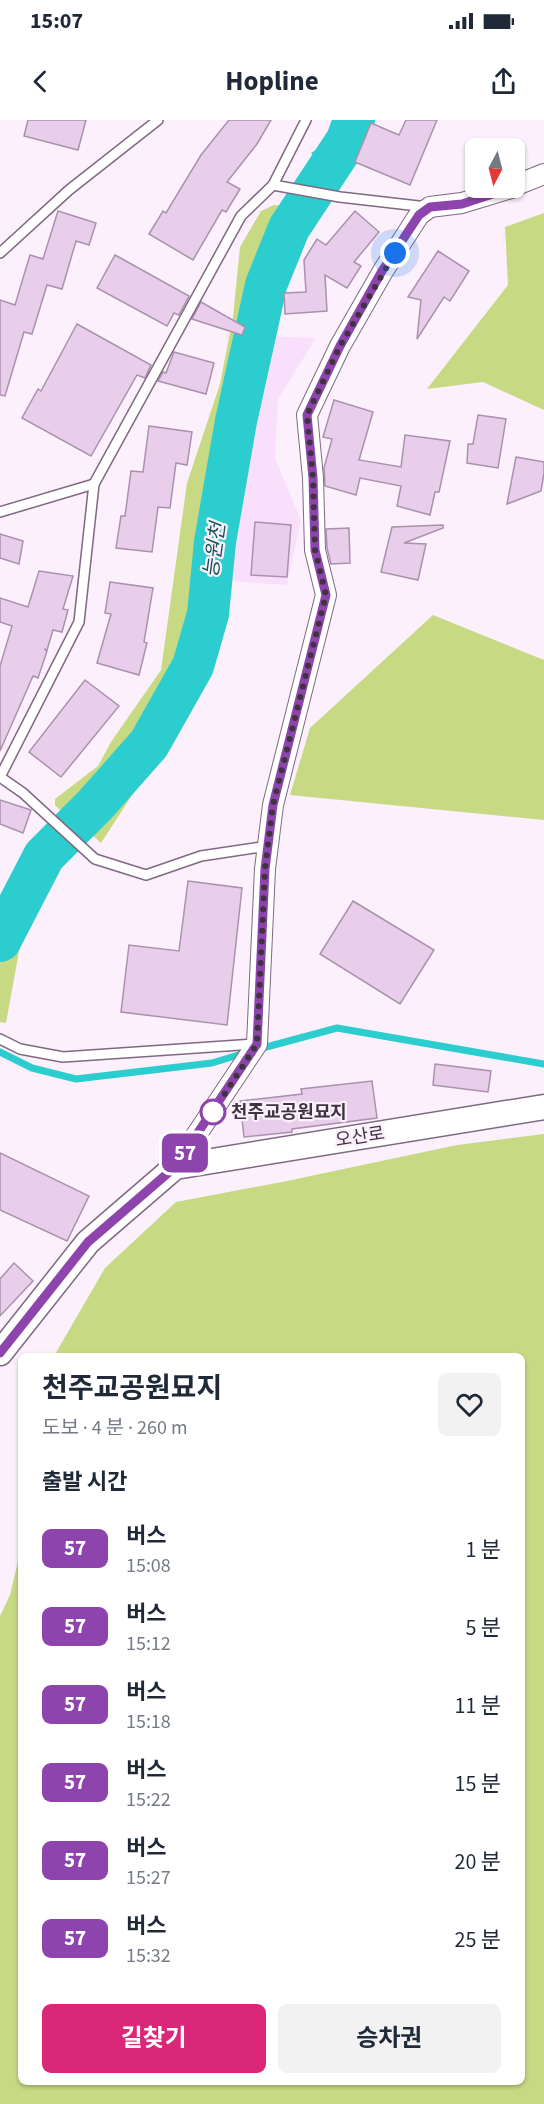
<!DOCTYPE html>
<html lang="ko">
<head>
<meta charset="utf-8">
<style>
  body { margin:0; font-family:"Source Sans 3","Noto Sans KR",sans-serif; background:#f2f2f3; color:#1f2937; height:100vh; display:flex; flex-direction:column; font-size:22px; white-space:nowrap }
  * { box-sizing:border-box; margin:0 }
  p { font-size:20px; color:#747a83 }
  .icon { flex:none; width:33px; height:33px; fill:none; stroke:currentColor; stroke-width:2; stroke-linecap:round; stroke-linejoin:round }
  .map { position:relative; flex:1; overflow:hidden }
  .sheet { position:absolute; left:18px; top:1233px; width:507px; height:732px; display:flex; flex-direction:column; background:#fff; border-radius:9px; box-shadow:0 2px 4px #0004 }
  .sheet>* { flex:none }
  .badge { padding:0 12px; border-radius:9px; font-size:21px; line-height:39px }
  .needle { width:39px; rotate:187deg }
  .tools { position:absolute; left:465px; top:18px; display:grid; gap:12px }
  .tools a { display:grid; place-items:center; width:60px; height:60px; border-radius:9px; background:#fff; box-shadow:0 2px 4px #0004; font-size:30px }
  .you { position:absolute; width:30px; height:30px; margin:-15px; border:4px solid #fff; border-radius:50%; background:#1a73e8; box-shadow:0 0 0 9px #1a73e833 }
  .map>.badge { position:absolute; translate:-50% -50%; box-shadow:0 0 0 3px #fff }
  h2 { padding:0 24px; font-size:22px; line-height:54px }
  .round { display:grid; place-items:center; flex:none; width:63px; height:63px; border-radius:9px; background:#f2f2f3 }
  .summary { display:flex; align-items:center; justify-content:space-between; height:102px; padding:0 24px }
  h1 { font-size:28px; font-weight:700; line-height:45px }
  .cta { display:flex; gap:12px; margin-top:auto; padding:12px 24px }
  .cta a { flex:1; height:69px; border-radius:9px; background:#db2777; color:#fff; font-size:24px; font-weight:700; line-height:69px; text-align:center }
  .cta a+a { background:#f2f2f3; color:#1f2937 }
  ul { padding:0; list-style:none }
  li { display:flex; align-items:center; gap:18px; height:78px; padding:0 24px }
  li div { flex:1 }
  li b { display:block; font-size:22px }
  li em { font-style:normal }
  li .badge { min-width:66px; font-weight:700; text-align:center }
  .status { display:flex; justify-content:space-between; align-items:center; height:42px; padding:0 30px; background:#fff; direction:ltr }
  .status svg { height:16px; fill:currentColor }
  header { display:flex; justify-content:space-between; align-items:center; height:78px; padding:0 24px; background:#fff; font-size:27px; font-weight:700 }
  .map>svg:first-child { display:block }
  .built { fill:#fadffd }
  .green { fill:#c8d984 }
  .water { fill:#2bcdce }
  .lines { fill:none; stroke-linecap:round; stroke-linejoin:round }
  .stream { stroke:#2bcdce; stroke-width:7 }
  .river { stroke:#2bcdce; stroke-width:42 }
  .building { fill:#e9ceec; stroke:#aa91ad; stroke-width:1.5 }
  .service-casing { stroke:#806883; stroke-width:12 }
  .minor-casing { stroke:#806883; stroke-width:22 }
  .tertiary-casing { stroke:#806883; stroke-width:27 }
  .service { stroke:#fff; stroke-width:9 }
  .minor { stroke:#fff; stroke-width:20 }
  .tertiary { stroke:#fff; stroke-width:24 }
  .line-casing { stroke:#fff; stroke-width:14 }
  .line { stroke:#8e44ad; stroke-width:9 }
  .walk { stroke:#3e333f; stroke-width:6; stroke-dasharray:0 10.8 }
  .stop-dot { fill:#fff; stroke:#8e44ad; stroke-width:3 }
  .labels { text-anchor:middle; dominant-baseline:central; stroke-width:4.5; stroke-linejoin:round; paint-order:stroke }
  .stop-label { font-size:18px; font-weight:bold; fill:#3e333f; stroke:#fbf0fc; text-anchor:start }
  .street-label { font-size:18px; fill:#3e333f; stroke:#fbf0fc }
  .water-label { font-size:20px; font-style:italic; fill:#145454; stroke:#fbf0fc }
</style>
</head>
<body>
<div class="status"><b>15:07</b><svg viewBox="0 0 49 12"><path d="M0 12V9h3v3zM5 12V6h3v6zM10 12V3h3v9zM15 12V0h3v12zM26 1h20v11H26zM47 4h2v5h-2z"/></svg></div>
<header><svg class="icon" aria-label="back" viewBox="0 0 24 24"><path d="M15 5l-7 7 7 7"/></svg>Hopline<svg class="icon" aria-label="share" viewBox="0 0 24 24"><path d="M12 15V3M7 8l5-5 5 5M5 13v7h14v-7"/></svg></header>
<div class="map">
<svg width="544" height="1984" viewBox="0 0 544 1984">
  <rect width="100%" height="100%" fill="#fbf0fc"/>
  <path class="built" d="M 267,216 L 316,218 L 278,279 L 275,338 L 301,400 L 287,465 L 227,461 Z"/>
  <g class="green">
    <path d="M 274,85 L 296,87 L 283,108 L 258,172 L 232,301 L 211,421 L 203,492 L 189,547 L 147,620 L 72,702 L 55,685 L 55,679 L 98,646 L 111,622 L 161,550 L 187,363 L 220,264 L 233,197 L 240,127 L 261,91 Z"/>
    <path d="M 306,87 L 318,88 L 297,109 L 279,148 L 266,185 L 262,208 L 237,316 L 220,428 L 221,465 L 199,556 L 164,626 L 101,723 L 80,704 L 102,684 L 150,629 L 197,545 L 212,493 L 216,453 L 216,421 L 238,302 L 268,165 L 291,107 Z"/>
    <path d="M 544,93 L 544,290 L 483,262 L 427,269 L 508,165 L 505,107 Z"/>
    <path d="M 433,495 L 544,540 L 544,700 L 290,675 L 310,608 Z"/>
    <path d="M 47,712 L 55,720 L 43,735 L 0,817 L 0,800 L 33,729 Z"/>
    <path d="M 60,723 L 71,735 L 46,759 L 35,788 L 20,826 L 6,903 L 0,902 L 0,827 L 46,737 Z"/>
    <path d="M 544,1014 L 544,1984 L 0,1984 L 0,1496 L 10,1475 L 21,1429 L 21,1962 L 522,1962 L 522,1236 L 54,1236 L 105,1148 L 176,1082 L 287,1061 L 457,1025 Z"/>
  </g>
  <path class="water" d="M 335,0 L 358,0 L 341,54 L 311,33 C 324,27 329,12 335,0 Z"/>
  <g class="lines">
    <g class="stream">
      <path d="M 259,929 L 337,908 L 544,944"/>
      <path d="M 0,932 L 32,948 L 76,959 L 212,943 L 245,933"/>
    </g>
    <path class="river" d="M 0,821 L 44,736 L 95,685 L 149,624 L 193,546 L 208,494 L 215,422 L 236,301 L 266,165 L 289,108 L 347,20 L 354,0"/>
  </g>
  <g class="building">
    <path d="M 28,0 L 86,0 L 78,30 L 24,16 Z"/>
    <path d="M 229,0 L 271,0 L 257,24 L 227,62 L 240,69 L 226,92 L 222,90 L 193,140 L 149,114 L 163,91 L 166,93 L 201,35 Z"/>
    <path d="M 406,0 L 437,0 L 410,65 L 355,42 L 371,3 L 399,15 Z"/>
    <path d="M 58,91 L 96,103 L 89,125 L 76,121 L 62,169 L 47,165 L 32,214 L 24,212 L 5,276 L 0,275 L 0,180 L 15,185 L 30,135 L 43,139 Z"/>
    <path d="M 355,91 L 379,112 L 354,142 L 361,146 L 347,168 L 325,155 L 327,191 L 285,194 L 284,173 L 306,172 L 304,140 L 317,119 L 326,125 Z"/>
    <path d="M 438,131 L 469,151 L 450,181 L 444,177 L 417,219 L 421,180 L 408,177 Z"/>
    <path d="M 115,135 L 189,176 L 179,195 L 174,193 L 167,206 L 97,168 Z"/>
    <path d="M 201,182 L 245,207 L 242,215 L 192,199 Z"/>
    <path d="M 77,204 L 151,245 L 145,258 L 137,255 L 91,336 L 22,298 L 38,269 L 41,271 Z"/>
    <path d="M 174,232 L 214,243 L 206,274 L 158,261 L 163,252 L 166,253 Z"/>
    <path d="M 334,280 L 373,292 L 359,340 L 401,347 L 405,315 L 450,321 L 439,372 L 435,372 L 430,395 L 397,386 L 401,366 L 360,358 L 356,375 L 325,366 L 324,348 L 332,319 L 323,317 Z"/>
    <path d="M 478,295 L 506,299 L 498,348 L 467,343 L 468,324 L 473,324 Z"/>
    <path d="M 149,306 L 192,312 L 187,345 L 176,343 L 170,388 L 158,387 L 152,432 L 116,428 L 121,396 L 125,396 L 131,351 L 143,352 Z"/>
    <path d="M 516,337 L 544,342 L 544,353 L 541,371 L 507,384 Z"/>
    <path d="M 255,402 L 291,405 L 287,457 L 251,455 Z"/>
    <path d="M 443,405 L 443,408 L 404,423 L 426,424 L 418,460 L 381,452 L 392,407 Z"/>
    <path d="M 349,408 L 350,443 L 331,444 L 327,428 L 326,409 Z"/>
    <path d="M 0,414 L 23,421 L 19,444 L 0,438 Z"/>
    <path d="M 39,451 L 73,456 L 63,489 L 68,490 L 62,512 L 53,510 L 47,530 L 44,529 L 47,531 L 38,558 L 33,556 L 0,631 L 0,546 L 12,506 L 0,502 L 0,478 L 28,487 Z"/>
    <path d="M 110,462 L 153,468 L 144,522 L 147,523 L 139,555 L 97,543 L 111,494 L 105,493 Z"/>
    <path d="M 85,560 L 119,586 L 61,657 L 29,632 Z"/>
    <path d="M 0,680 L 31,690 L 23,713 L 0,704 Z"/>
    <path d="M 188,761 L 242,768 L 227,905 L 121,892 L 129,825 L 179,831 Z"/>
    <path d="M 353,781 L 434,830 L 400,884 L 320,834 Z"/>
    <path d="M 435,944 L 491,951 L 488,972 L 433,965 Z"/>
    <path d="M 372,961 L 377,998 L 292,1009 L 292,1012 L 244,1017 L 240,981 L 302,974 L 301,969 Z"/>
    <path d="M 0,1033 L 89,1076 L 67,1121 L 0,1090 Z"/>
    <path d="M 14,1143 L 33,1161 L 0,1196 L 0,1159 Z"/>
  </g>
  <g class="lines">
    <defs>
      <g id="service">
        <path d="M 273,65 L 340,77 L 427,87"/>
        <path d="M 0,133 L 69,70 L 158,0"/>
        <path d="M 0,392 L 94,364"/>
        <path d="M 0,657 L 79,502 L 94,364 L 241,96 L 273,65 L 306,0"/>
        <path d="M 0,657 L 23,673 L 95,739 L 146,755 L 201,736 L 268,726"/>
        <path d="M 0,919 L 20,929 L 63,937 L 255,924"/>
      </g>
      <g id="minor">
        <path d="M 514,66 L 544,54"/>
        <path d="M 175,1047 L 257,924 L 265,749 L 273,685 L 326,475 L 315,430 L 313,358 L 307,295 L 340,226 L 383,151 L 419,95 L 430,87 L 462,83 L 511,68"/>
      </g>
      <path id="tertiary" d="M 0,1233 L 88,1122 L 175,1047 L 544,987"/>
    </defs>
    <use href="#service" class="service-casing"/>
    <use href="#minor" class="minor-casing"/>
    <use href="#tertiary" class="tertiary-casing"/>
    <use href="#service" class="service"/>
    <use href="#minor" class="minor"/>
    <use href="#tertiary" class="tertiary"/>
  </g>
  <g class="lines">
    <defs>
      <path id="line" d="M 0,1233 L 88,1122 L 175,1047 L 257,924 L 265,749 L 273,685 L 326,475 L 315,430 L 313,358 L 307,295 L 340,226 L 382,151 L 419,95 L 430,87 L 462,84 L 511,68"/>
    </defs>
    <use href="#line" class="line-casing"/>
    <use href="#line" class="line"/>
    <path class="walk" d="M 213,992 L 257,924 L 265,749 L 273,685 L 326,475 L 315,430 L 313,358 L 307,295 L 340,226 L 395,133"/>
  </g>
  <circle class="stop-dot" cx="213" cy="992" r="12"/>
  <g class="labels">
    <g class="stop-label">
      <text x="231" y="992">천주교공원묘지</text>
    </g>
    <g class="street-label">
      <text transform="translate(360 1017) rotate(-9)">오산로</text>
    </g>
    <g class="water-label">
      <text transform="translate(215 430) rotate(-82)">능원천</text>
    </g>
  </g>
</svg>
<div class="tools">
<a><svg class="needle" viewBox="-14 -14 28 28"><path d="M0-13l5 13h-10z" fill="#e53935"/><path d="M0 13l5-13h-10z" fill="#747a83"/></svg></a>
</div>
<div class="you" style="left:395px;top:133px"></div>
<b class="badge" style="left:185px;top:1033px;background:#8e44ad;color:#fff">57</b>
<section class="sheet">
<div class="summary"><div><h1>천주교공원묘지</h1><p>도보 · 4 분 · 260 m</p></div><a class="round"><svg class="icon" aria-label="heart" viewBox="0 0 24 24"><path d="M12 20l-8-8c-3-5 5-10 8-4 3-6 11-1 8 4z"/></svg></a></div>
<h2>출발 시간</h2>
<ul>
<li><span class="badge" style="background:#8e44ad;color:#fff">57</span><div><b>버스</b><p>15:08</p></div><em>1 분</em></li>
<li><span class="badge" style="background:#8e44ad;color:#fff">57</span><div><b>버스</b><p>15:12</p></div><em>5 분</em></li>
<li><span class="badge" style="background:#8e44ad;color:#fff">57</span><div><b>버스</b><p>15:18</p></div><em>11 분</em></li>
<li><span class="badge" style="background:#8e44ad;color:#fff">57</span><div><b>버스</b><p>15:22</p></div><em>15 분</em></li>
<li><span class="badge" style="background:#8e44ad;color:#fff">57</span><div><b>버스</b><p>15:27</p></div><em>20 분</em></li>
<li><span class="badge" style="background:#8e44ad;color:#fff">57</span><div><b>버스</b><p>15:32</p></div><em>25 분</em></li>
</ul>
<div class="cta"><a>길찾기</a><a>승차권</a></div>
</section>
</div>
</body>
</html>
